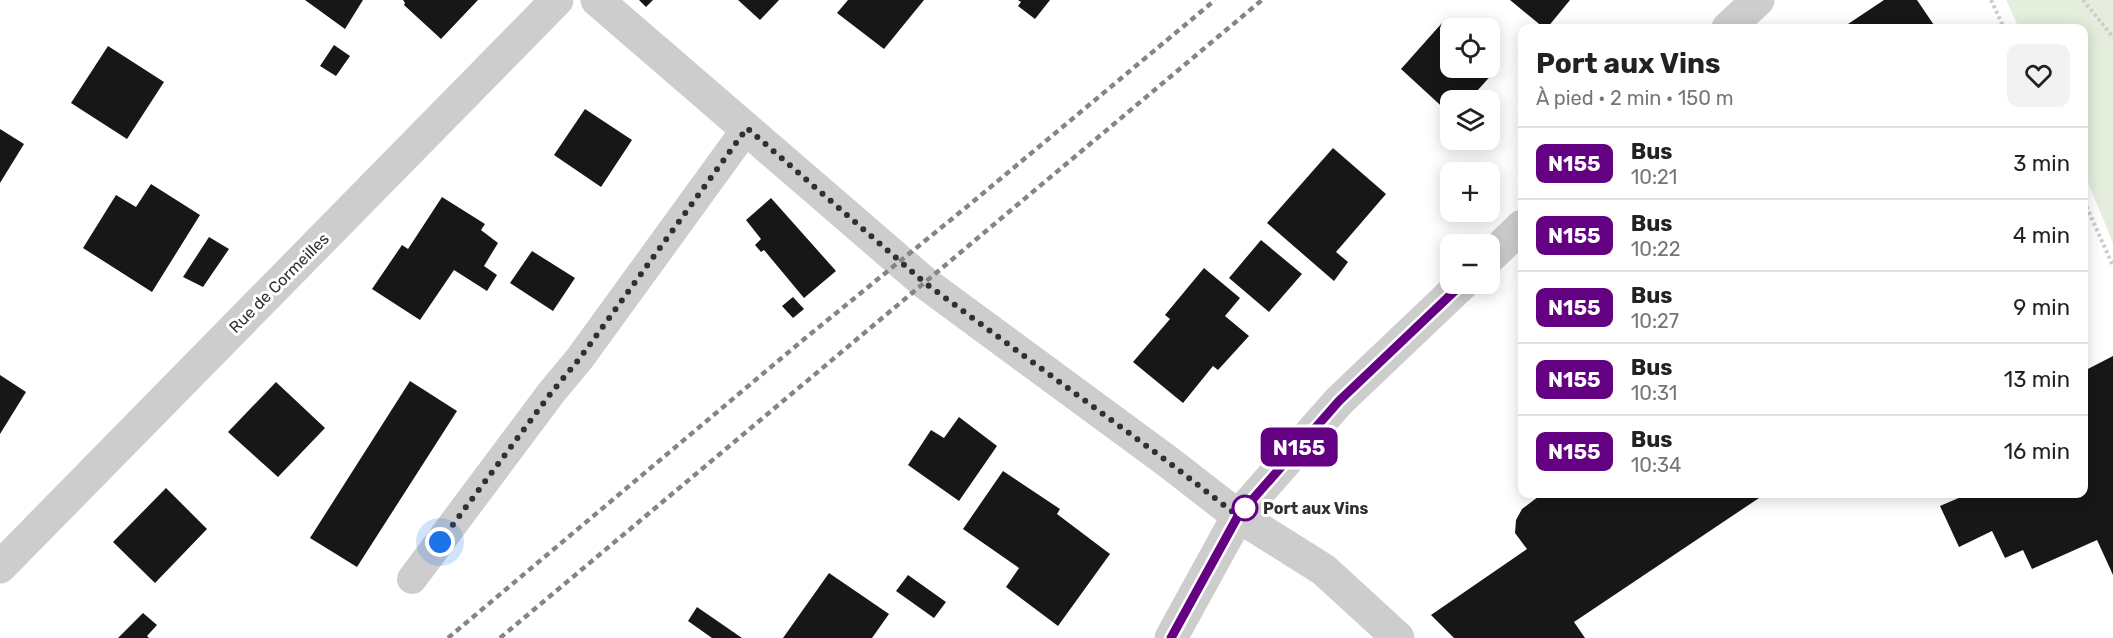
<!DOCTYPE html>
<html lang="fr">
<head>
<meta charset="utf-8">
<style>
  body { margin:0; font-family:Rubik,sans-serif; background:#f2f2f2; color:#222; height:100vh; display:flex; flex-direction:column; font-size:22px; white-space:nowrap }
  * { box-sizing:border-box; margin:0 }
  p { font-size:20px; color:#767676 }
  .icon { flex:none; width:33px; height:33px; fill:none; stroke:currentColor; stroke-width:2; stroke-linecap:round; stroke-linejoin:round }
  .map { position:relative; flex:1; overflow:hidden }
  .details { position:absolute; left:1518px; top:24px; width:570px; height:474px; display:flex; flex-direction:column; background:#fff; border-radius:12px; box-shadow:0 3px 15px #0003 }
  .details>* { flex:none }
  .badge { padding:0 12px; border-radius:9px; font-size:21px; line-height:39px }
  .controls { position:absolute; left:1440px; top:18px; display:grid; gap:12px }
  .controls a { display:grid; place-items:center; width:60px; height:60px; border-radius:12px; background:#fff; box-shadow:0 3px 15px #0003; font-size:30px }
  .you { position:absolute; width:30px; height:30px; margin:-15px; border:4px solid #fff; border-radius:50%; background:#1a73e8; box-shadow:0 0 0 9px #1a73e833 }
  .map>.badge { position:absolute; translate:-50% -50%; box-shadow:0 0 0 3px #fff }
  .round { display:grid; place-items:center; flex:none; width:63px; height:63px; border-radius:12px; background:#f2f2f2 }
  .head { display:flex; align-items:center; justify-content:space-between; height:102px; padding:0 18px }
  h1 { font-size:28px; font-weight:700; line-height:45px }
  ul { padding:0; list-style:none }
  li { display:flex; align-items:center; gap:18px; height:72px; padding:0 18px; border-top:2px solid #e0e0e0 }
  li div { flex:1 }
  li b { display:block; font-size:22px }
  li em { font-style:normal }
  li .badge { min-width:66px; font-weight:700; text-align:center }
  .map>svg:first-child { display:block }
  .green { fill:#e5eedd }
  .building { fill:#171717 }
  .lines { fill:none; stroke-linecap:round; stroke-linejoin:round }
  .path { stroke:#cdcdcd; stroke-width:4; stroke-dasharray:3 3; stroke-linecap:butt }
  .service { stroke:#cdcdcd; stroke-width:30 }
  .minor { stroke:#cdcdcd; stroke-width:33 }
  .tertiary { stroke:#cdcdcd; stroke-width:33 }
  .rail { stroke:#858585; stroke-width:4.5; stroke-dasharray:6 4.5; stroke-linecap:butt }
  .line-casing { stroke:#fff; stroke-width:14 }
  .line { stroke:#640082; stroke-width:9 }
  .walk { stroke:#303030; stroke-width:6; stroke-dasharray:0 10.8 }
  .stop-dot { fill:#fff; stroke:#640082; stroke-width:3 }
  .labels { text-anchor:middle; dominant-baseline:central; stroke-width:6; stroke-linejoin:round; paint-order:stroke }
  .street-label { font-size:16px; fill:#303030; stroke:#fff }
  .stop-label { font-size:16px; font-weight:bold; fill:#303030; stroke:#fff; text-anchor:start }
</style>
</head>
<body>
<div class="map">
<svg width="2113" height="638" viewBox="0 0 2113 638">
  <rect width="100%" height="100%" fill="#fff"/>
  <path class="green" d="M 2006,0 L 2113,0 L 2113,243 L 2084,173 L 2084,28 L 2019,28 Z"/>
  <g class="building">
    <path d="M 305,0 L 363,0 L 345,29 Z"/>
    <path d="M 403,0 L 478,0 L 441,39 L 404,5 L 405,3 Z"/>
    <path d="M 639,0 L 653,0 L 646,7 Z"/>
    <path d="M 738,0 L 779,0 L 760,20 Z"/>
    <path d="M 848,0 L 924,0 L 884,49 L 837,13 Z"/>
    <path d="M 1018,0 L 1050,0 L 1035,19 L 1018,6 L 1021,2 Z"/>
    <path d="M 1510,0 L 1570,0 L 1547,28 L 1544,28 Z"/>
    <path d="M 1884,0 L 1917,0 L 1936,28 L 1842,28 Z"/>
    <path d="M 1442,23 L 1450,31 L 1450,68 L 1490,68 L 1494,72 L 1469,100 L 1450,100 L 1450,114 L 1401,69 Z"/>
    <path d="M 334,45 L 350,56 L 336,76 L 320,66 Z"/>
    <path d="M 108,46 L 164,82 L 127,139 L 71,103 Z"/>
    <path d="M 585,109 L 632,140 L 601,187 L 554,155 Z"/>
    <path d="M 0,129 L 24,144 L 0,183 Z"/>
    <path d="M 1333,148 L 1386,194 L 1336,252 L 1348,262 L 1334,281 L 1267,223 Z"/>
    <path d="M 151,184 L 200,215 L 152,292 L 83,248 L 116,195 L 136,207 Z"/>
    <path d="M 442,197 L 485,224 L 481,230 L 498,243 L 484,266 L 497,275 L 487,291 L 454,270 L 420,320 L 372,289 L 402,245 L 408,249 Z"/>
    <path d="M 771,198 L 836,271 L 804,298 L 764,250 L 761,252 L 755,245 L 761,239 L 746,220 Z"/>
    <path d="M 209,237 L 229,249 L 203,287 L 183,277 Z"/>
    <path d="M 1261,240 L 1302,274 L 1269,312 L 1229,278 Z"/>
    <path d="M 532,251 L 575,278 L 553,311 L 510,283 Z"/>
    <path d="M 1204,268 L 1240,298 L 1225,316 L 1249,336 L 1218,370 L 1213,366 L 1183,403 L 1133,362 L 1170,319 L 1165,315 Z"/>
    <path d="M 793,297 L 804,309 L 793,318 L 782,306 Z"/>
    <path d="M 2113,356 L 2113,575 L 2097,540 L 2032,569 L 2023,550 L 2005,558 L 1992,531 L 1959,547 L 1940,506 L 1968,494 L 2084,494 L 2084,371 Z"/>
    <path d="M 0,375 L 26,392 L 0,434 Z"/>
    <path d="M 410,381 L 457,411 L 357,567 L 310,538 Z"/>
    <path d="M 276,382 L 325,428 L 278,477 L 228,432 Z"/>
    <path d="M 959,417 L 997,446 L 959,501 L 908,465 L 931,430 L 944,438 Z"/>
    <path d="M 1003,471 L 1060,509 L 1057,514 L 1110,554 L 1058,626 L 1006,587 L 1019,568 L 963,529 Z"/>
    <path d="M 166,488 L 207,529 L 155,583 L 113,542 Z"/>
    <path d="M 1542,494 L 1765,494 L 1574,622 L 1585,638 L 1454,638 L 1431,615 L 1527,549 L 1515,533 L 1516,520 L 1522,509 Z"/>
    <path d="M 829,573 L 889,614 L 872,638 L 783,638 Z"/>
    <path d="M 908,575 L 946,602 L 934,618 L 896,591 Z"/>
    <path d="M 697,607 L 742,638 L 712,638 L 688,621 Z"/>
    <path d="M 143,613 L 157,625 L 147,636 L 149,638 L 118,638 Z"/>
  </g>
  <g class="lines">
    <g class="path">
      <path d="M 1991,0 L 2004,28"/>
      <path d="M 2083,0 L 2113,37"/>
      <path d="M 2084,201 L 2113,266"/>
    </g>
    <path class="service" d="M 412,579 L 551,393 L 580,358 L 747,128"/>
    <g class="minor">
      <path d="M 597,0 L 925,283 L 1167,461 L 1238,516 L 1324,570 L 1398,638"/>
      <path d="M 0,567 L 557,0"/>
    </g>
    <g class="tertiary">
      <path d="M 1728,28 L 1758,0"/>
      <path d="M 1490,257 L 1522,226"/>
      <path d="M 1171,638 L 1238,516 L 1339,401 L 1462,284"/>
    </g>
    <g class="rail">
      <path d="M 448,638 L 803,340 L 969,205 L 1215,0"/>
      <path d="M 500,638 L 1262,0"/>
    </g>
  </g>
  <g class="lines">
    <defs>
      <path id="line" d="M 1171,638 L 1238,516 L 1339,401 L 1462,284"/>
    </defs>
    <use href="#line" class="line-casing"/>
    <use href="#line" class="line"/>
    <path class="walk" d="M 440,542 L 551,393 L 580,358 L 747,128 L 925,283 L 1167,461 L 1238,516 L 1245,508"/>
  </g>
  <circle class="stop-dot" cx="1245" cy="508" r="12"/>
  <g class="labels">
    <g class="street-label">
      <text transform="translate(279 283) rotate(-45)">Rue de Cormeilles</text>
    </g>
    <g class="stop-label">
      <text x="1263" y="508">Port aux Vins</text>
    </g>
  </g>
</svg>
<div class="controls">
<a><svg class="icon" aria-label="locate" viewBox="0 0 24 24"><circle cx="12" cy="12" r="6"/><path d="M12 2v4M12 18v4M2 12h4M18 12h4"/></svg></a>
<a><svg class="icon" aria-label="layers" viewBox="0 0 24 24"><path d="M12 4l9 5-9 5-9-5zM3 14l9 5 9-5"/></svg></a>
<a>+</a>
<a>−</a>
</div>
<div class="you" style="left:440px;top:542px"></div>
<b class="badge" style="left:1299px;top:447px;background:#640082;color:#fff">N155</b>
<section class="details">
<div class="head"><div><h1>Port aux Vins</h1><p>À pied · 2 min · 150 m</p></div><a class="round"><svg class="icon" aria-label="heart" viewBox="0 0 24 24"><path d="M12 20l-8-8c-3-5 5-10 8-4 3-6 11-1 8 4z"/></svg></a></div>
<ul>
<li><span class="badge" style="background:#640082;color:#fff">N155</span><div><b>Bus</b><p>10:21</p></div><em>3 min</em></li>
<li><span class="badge" style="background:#640082;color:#fff">N155</span><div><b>Bus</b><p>10:22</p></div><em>4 min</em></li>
<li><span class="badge" style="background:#640082;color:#fff">N155</span><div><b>Bus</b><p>10:27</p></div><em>9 min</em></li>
<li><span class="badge" style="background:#640082;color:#fff">N155</span><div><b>Bus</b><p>10:31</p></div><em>13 min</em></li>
<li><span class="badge" style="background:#640082;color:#fff">N155</span><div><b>Bus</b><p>10:34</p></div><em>16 min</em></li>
</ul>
</section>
</div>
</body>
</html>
